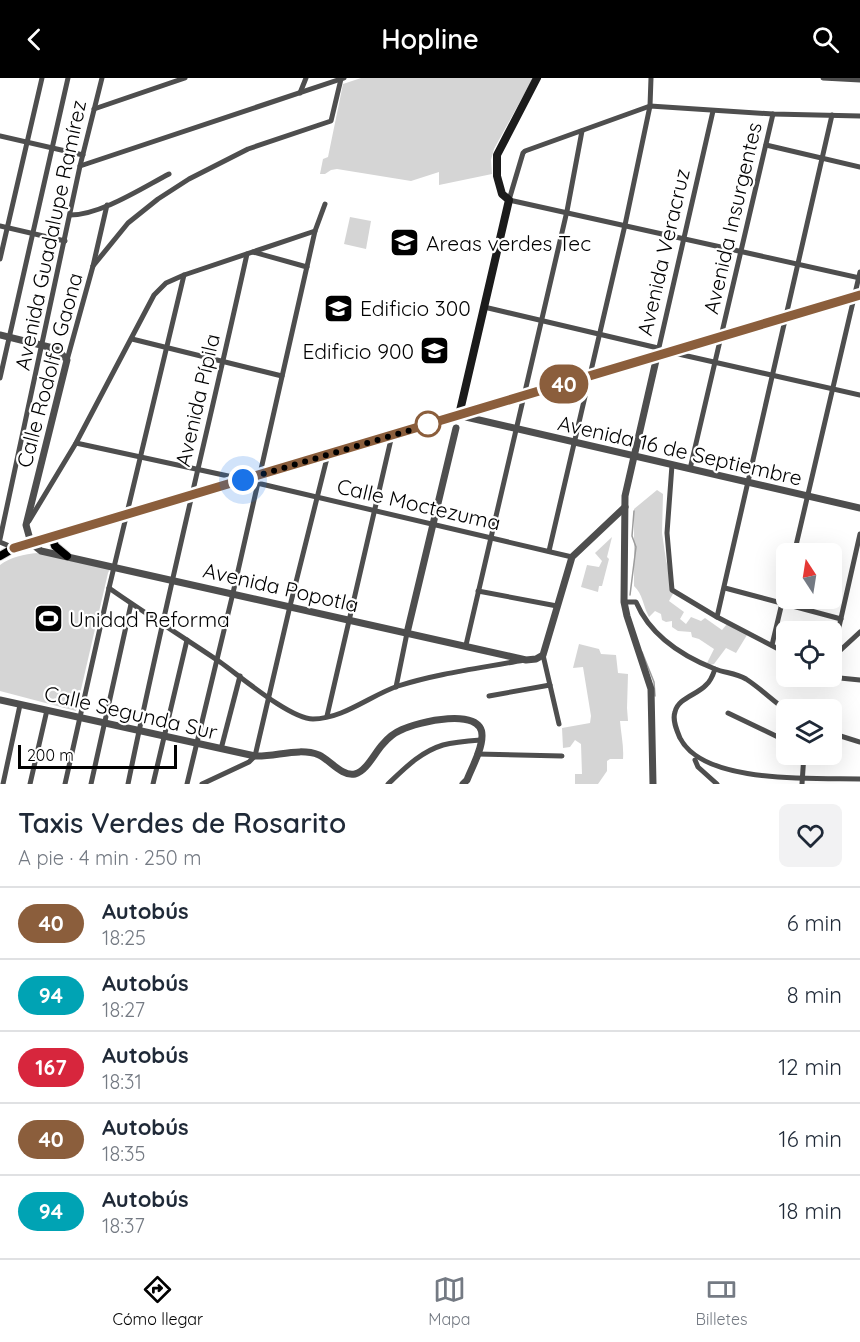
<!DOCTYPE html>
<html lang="es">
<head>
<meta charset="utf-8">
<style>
  body { margin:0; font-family:Quicksand,sans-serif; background:#f2f2f3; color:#1f2937; height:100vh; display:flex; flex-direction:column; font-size:22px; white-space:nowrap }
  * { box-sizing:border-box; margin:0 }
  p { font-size:20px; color:#747a83 }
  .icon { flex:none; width:33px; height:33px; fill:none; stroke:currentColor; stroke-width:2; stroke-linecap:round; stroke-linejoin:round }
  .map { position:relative; height:706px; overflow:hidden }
  .drawer { display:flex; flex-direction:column; background:#fff; flex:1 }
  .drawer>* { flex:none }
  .badge { padding:0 12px; border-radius:20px; font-size:21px; line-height:39px }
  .needle { width:39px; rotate:348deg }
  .tools { position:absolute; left:776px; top:465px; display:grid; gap:12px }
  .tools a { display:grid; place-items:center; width:66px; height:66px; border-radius:9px; background:#fff; box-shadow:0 6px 24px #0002; font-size:30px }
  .scale { position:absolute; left:18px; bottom:15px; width:159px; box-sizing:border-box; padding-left:6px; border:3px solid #000; border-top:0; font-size:16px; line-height:21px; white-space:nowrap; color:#000; -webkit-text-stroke:4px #fff; paint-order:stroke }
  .you { position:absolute; width:30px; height:30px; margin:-15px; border:4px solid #fff; border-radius:50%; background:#1a73e8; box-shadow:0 0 0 9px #1a73e833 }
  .map>.badge { position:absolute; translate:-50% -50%; box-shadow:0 0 0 3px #fff }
  .round { display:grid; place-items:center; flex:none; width:63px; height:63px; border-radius:9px; background:#f2f2f3 }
  .head { display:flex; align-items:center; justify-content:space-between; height:102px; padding:0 18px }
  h1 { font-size:28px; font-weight:600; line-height:45px }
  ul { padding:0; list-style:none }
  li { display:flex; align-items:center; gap:18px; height:72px; padding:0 18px; border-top:2px solid #e0e1e3 }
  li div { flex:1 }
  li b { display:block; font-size:22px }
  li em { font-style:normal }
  li .badge { min-width:66px; font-weight:700; text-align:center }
  header { display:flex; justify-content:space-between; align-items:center; height:78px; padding:0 18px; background:#000; color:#fff; font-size:27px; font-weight:600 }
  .tab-bar { display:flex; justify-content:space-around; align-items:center; height:84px; border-top:2px solid #e0e1e3; background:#fff; font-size:16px; color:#747a83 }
  .tab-bar a { display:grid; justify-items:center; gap:3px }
  .tab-bar .on { color:#000 }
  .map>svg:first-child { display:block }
  .green { fill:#d5d5d5 }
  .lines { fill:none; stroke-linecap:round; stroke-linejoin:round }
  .stream { stroke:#9c9c9c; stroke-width:1.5 }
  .primary-casing { stroke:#dbdbdb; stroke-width:10 }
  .minor { stroke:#4e4e4e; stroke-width:5 }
  .tertiary { stroke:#4e4e4e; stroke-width:7 }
  .secondary { stroke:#1b1b1b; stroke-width:8 }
  .primary { stroke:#000; stroke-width:8 }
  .line-casing { stroke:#fff; stroke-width:14 }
  .line { stroke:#8b5e3c; stroke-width:9 }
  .walk { stroke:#000; stroke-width:6; stroke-dasharray:0 10.8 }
  .stop-dot { fill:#fff; stroke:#8b5e3c; stroke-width:3 }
  .labels { text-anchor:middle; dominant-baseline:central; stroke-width:4.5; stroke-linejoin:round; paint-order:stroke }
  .street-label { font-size:21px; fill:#000; stroke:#fff }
  .poi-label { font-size:21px; fill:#000; stroke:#fff; text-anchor:start }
</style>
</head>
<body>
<header><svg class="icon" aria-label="back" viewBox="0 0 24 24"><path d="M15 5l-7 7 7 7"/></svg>Hopline<svg class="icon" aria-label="search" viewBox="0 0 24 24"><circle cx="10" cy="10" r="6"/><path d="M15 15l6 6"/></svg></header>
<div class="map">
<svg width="860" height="706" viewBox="0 0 860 706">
  <rect width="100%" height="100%" fill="#fff"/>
  <g class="green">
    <path d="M 361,0 L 533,0 L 494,71 L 491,82 L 492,96 L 439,107 L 439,94 L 411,103 L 337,91 L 331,92 L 325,96 L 320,96 L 323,81 L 328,79 L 343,6 Z"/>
    <path d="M 350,139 L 371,143 L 366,171 L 344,166 Z"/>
    <path d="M 657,412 L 663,416 L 662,455 L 666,482 L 674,514 L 669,523 L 684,534 L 680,541 L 686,546 L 691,539 L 701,543 L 705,540 L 722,552 L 727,546 L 747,557 L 736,575 L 726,570 L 714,586 L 710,587 L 707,585 L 714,571 L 699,561 L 692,559 L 691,554 L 678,553 L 672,549 L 672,543 L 666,544 L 662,542 L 661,536 L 655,533 L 649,539 C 643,528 643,516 634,508 L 634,431 Z"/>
    <path d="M 612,459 L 607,479 L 609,481 L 602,508 L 599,508 L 598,514 L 581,509 L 587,487 L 599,489 L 602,483 L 595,475 Z"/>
    <path d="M 37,475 L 110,491 L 108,495 L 76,633 L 0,613 L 0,487 C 10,479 25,476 37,475 Z"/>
    <path d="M 579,566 L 599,571 L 601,576 L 616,577 L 618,595 L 628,596 L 627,630 L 628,643 L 620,643 C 621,656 624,668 623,681 L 610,681 L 607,683 L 607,693 L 598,706 L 575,706 L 575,696 L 582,696 L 581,666 L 575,662 L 570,669 L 563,670 L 562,650 L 590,645 L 591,638 L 583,589 L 573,590 Z"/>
  </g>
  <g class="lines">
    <g class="stream">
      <path d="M 630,517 L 636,469 L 632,458 L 634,433"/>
      <path d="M 642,574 L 654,604 L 655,618"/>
    </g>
    <defs>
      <g id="primary">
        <path d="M 52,459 L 55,468 L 67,478"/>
        <path d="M 0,478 L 14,470 L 860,217"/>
      </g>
    </defs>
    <use href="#primary" class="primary-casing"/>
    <g class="minor">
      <path d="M 823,0 L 860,2"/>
      <path d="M 300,15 L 306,0"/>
      <path d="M 94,31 L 185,0"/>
      <path d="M 860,38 L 773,36 L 650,28 L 525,73 L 523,75 L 509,122 L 860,200"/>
      <path d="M 0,58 L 83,77"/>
      <path d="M 766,67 L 860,89"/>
      <path d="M 80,88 L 344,0"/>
      <path d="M 70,137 C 101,137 142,110 169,96"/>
      <path d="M 0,148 L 65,163"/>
      <path d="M 253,174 L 307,189"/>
      <path d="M 0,181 L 42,0"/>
      <path d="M 93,188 L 128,145 L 158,121 L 189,101 L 248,71 L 331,43 L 341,1"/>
      <path d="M 484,229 L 658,270"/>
      <path d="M 132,261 L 282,298"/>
      <path d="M 674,275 L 860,317"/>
      <path d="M 657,278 L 713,33"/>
      <path d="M 67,282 L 93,188 L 107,127"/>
      <path d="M 0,300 L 68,0"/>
      <path d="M 76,365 L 242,401"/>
      <path d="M 672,387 L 667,455 L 672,512 L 717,539 L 786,575"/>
      <path d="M 690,391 L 773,36"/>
      <path d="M 257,405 L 572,479"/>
      <path d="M 29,443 L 76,365 L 154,217 L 166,205 L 184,197 L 315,153"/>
      <path d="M 0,461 L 80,88 L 102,0"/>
      <path d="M 0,464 L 14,470"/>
      <path d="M 549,473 L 625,147 L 650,28 L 651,0"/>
      <path d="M 794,476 L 860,194"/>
      <path d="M 109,510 C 146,536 183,559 220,584 C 240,598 290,641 313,641 C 343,641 371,617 398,608 C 439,595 482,590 524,582"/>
      <path d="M 725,510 L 841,541"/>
      <path d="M 478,513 L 557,528"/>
      <path d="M 624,524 L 636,524 C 650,557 682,578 715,591 C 725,595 736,595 746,601 C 760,610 772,622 786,632"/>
      <path d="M 717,539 L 832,37"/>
      <path d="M 466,567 L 567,133 L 582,53"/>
      <path d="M 772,567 L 786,508"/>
      <path d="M 543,577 L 559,646"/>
      <path d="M 833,579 L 860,554"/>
      <path d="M 832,580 L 860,456"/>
      <path d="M 715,591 C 713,597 711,603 706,607 C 697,617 678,620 675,634 C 672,642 677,653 680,660 C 703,706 811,700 860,701"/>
      <path d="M 820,598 L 860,602"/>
      <path d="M 396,609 L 407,555"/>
      <path d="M 489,618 L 550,607"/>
      <path d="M 728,635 L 778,659 L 782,660 L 786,657"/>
      <path d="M 327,638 L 392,357"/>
      <path d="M 831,655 L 860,664"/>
      <path d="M 221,671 L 240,598"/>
      <path d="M 831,672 L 832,672"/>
      <path d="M 477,676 L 562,678"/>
      <path d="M 695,682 L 698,689 L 717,706"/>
      <path d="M 3,706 L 20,627"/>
      <path d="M 30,706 L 47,632"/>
      <path d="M 65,706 L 109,510 L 184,197"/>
      <path d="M 91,706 L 131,526"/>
      <path d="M 128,706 C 164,529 208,353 247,176"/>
      <path d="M 153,706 L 187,562"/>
      <path d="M 187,706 L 233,515 L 315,153 L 325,126"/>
      <path d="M 202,706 L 249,684 L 255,678 L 290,528 L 328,376"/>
      <path d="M 388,706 C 404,691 420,674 443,667 C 455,664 469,663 482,662"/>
      <path d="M 802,706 L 804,676"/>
    </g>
    <g class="tertiary">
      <path d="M 0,257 L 57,271 L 67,282 L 26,447 L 31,465 L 41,473 L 526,582 L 536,581 L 543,577 L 572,479 L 625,429"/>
      <path d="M 466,339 L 860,430"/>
      <path d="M 407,555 L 456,350"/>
      <path d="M 0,622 L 255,678 C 276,679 299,669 319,677 C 330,682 342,699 355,696 C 367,693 375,674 383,666 C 388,660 394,655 401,652 C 417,644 483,628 482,658 C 482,672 472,689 467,702 L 463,706"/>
      <path d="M 653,706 L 651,611 L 627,538 L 624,524 L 625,418 L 657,278"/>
    </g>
    <path class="secondary" d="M 459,337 L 509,122 L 502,116 L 497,98 L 497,77 L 537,0"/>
    <use href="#primary" class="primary"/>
  </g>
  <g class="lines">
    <defs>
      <path id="line" d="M 14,470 L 860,217"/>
    </defs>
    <use href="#line" class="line-casing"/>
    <use href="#line" class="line"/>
    <path class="walk" d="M 243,402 L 431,346 L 428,346"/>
  </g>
  <defs>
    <symbol id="university-square" viewBox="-11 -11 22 22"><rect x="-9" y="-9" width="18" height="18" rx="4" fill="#000" stroke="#fff"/><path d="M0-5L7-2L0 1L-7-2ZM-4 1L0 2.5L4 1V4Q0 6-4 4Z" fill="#fff"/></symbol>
    <symbol id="stadium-square" viewBox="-11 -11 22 22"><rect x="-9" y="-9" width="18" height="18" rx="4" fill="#000" stroke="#fff"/><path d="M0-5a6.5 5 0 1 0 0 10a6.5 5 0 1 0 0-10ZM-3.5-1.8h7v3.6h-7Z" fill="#fff"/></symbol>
  </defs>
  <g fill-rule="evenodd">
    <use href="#university-square" x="388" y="148" width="33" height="33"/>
    <use href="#university-square" x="322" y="214" width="33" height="33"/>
    <use href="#university-square" x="418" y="256" width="33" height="33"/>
    <use href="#stadium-square" x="32" y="524" width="33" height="33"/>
  </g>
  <circle class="stop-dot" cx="428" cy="346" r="12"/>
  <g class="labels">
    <g class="street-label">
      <text transform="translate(732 140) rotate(-77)">Avenida Insurgentes</text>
      <text transform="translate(50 157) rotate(-78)">Avenida Guadalupe Ramírez</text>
      <text transform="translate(663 174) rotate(-77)">Avenida Veracruz</text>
      <text transform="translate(49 292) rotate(-75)">Calle Rodolfo Gaona</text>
      <text transform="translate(197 322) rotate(-77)">Avenida Pípila</text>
      <text transform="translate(680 372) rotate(13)">Avenida 16 de Septiembre</text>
      <text transform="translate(419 426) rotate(13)">Calle Moctezuma</text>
      <text transform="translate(281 509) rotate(13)">Avenida Popotla</text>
      <text transform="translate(131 634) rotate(13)">Calle Segunda Sur</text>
    </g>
    <g class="poi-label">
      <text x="426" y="165">Areas verdes Tec</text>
      <text x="360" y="230">Edificio 300</text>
      <text x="414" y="273" text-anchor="end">Edificio 900</text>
      <text x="69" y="541">Unidad Reforma</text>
    </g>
  </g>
</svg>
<div class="tools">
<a><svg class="needle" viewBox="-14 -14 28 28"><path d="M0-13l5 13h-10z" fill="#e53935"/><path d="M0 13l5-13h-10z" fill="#747a83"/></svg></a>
<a><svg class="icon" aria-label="locate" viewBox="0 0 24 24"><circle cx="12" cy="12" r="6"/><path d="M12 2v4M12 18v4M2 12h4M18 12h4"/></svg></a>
<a><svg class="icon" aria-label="layers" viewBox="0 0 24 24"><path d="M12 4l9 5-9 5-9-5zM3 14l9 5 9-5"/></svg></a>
</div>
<div class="scale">200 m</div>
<div class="you" style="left:243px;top:402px"></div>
<b class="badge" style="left:564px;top:306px;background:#8b5e3c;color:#fff">40</b>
</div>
<section class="drawer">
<div class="head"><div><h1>Taxis Verdes de Rosarito</h1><p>A pie · 4 min · 250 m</p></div><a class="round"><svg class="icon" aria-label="heart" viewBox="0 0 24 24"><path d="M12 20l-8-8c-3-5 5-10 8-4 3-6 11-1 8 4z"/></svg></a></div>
<ul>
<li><span class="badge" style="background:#8b5e3c;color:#fff">40</span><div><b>Autobús</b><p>18:25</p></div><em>6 min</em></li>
<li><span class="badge" style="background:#00a3b4;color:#fff">94</span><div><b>Autobús</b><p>18:27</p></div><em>8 min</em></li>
<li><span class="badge" style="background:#d7263d;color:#fff">167</span><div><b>Autobús</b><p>18:31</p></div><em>12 min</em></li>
<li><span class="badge" style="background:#8b5e3c;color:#fff">40</span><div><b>Autobús</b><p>18:35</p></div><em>16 min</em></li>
<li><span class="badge" style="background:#00a3b4;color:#fff">94</span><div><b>Autobús</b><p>18:37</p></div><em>18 min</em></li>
</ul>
</section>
<nav class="tab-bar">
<a class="on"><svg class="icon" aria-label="directions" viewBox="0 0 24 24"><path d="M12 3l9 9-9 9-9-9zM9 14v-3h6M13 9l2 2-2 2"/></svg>Cómo llegar</a>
<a><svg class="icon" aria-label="map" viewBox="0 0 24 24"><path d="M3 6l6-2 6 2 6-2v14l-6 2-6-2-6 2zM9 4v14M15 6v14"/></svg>Mapa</a>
<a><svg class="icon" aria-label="tickets" viewBox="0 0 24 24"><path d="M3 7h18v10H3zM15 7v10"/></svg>Billetes</a>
</nav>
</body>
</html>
